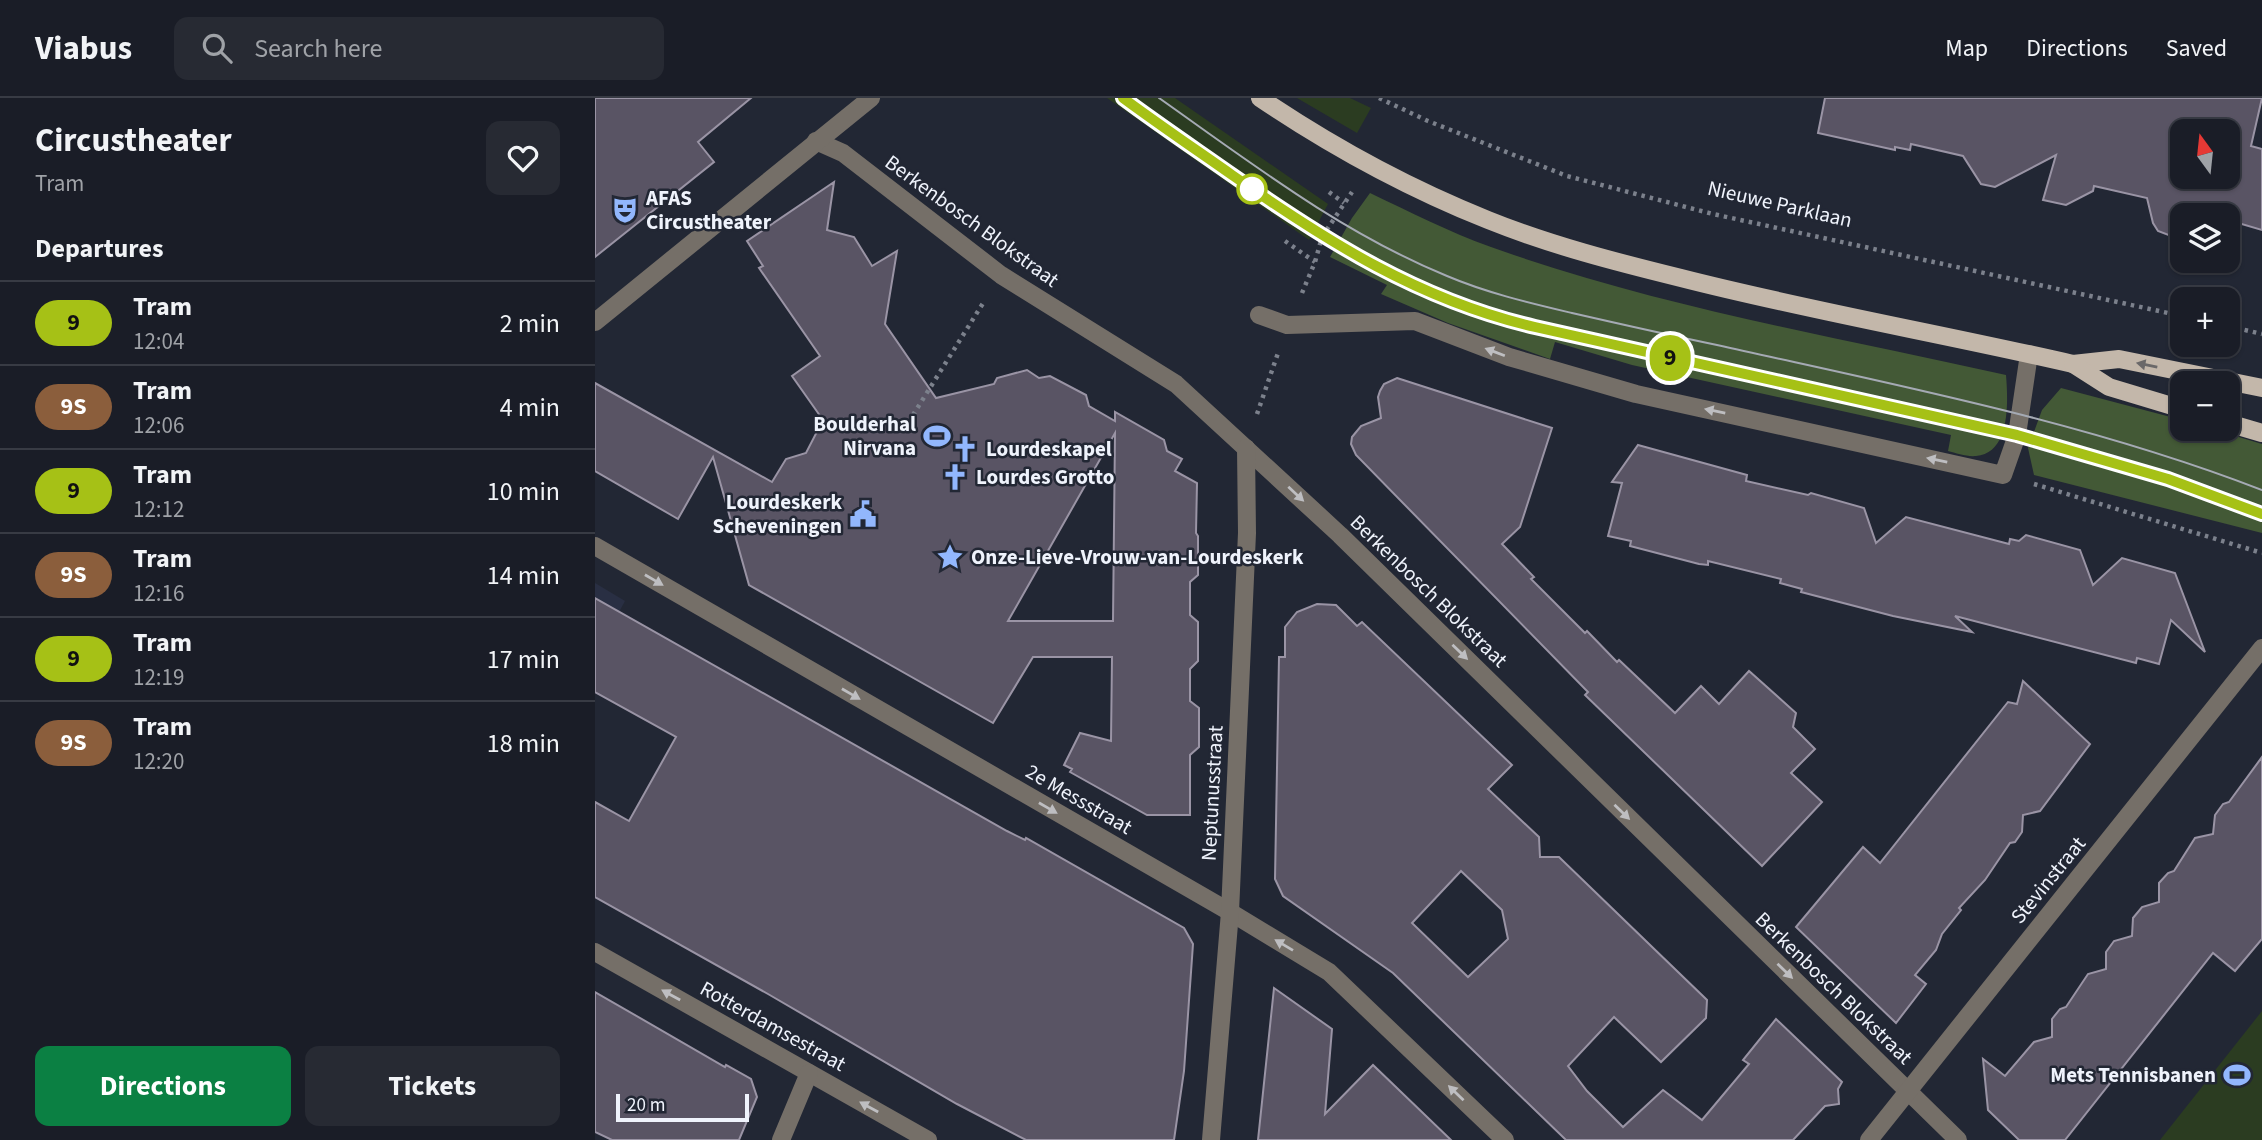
<!DOCTYPE html>
<html lang="en">
<head>
<meta charset="utf-8">
<style>
  body { margin:0; font-family:"Source Sans 3",sans-serif; background:#272a33; color:#f1f3f6; height:100vh; display:flex; flex-direction:column; font-size:26px; white-space:nowrap }
  * { box-sizing:border-box; margin:0 }
  p { font-size:23px; color:#9fa2a7 }
  .icon { flex:none; width:38px; height:38px; fill:none; stroke:currentColor; stroke-width:2; stroke-linecap:round; stroke-linejoin:round }
  .map { position:relative; flex:1; overflow:hidden }
  .details { display:flex; flex-direction:column; background:#1a1d27; width:595px }
  .details>* { flex:none }
  .badge { padding:0 14px; border-radius:23px; font-size:24px; line-height:46px }
  .needle { width:46px; rotate:345deg }
  .tools { position:absolute; left:1575px; top:21px; display:grid; gap:14px }
  .tools a { display:grid; place-items:center; width:70px; height:70px; border-radius:14px; background:#1a1d27; box-shadow:0 2px 5px #0004,0 0 0 2px #383b44; font-size:35px }
  .scale { position:absolute; left:21px; bottom:18px; width:133px; box-sizing:border-box; padding-left:7px; border:4px solid #eff3fc; border-top:0; font-size:19px; line-height:24px; white-space:nowrap; color:#eff3fc; -webkit-text-stroke:5px #222734; paint-order:stroke }
  .map>.badge { position:absolute; translate:-50% -50%; box-shadow:0 0 0 4px #fff }
  h2 { padding:0 35px; font-size:26px; line-height:63px }
  .round { display:grid; place-items:center; flex:none; width:74px; height:74px; border-radius:14px; background:#272a33 }
  .headline { display:flex; align-items:center; justify-content:space-between; height:119px; padding:0 35px }
  h1 { font-size:33px; font-weight:700; line-height:52px }
  .button { display:flex; gap:14px; margin-top:auto; padding:14px 35px }
  .button a { flex:1; height:80px; border-radius:14px; background:#0b8043; color:#fff; font-size:28px; font-weight:700; line-height:80px; text-align:center }
  .button a+a { background:#272a33; color:#f1f3f6 }
  ul { padding:0; list-style:none }
  li { display:flex; align-items:center; gap:21px; height:84px; padding:0 35px; border-top:2px solid #383b44 }
  li div { flex:1 }
  li b { display:block; font-size:26px }
  li em { font-style:normal }
  li .badge { min-width:77px; font-weight:700; text-align:center }
  header { display:flex; align-items:center; gap:42px; box-sizing:border-box; height:98px; padding:0 35px; background:#1a1d27; border-bottom:2px solid #383b44 }
  header strong { font-size:33px }
  nav { display:flex; gap:38px; margin-inline-start:auto; font-size:24px }
  .search { width:490px; height:63px; background:#272a33; display:flex; align-items:center; gap:18px; box-sizing:border-box; padding:0 24px; border-radius:14px; color:#9fa2a7; font-size:26px }
  main { display:flex; flex:1; min-height:0 }
  .map>svg:first-child { display:block }
  .built { fill:#292f43 }
  .green { fill:#2b3c21 }
  .forest { fill:#435936 }
  .building { fill:#595464; stroke:#9a94a5; stroke-width:2; fill-rule:evenodd }
  .lines { fill:none; stroke-linecap:round; stroke-linejoin:round }
  .path { stroke:#7c818c; stroke-width:4.5; stroke-dasharray:3.5 5; stroke-linecap:butt }
  .minor { stroke:#756f68; stroke-width:18 }
  .major { stroke:#c3b7aa; stroke-width:18 }
  .tram { stroke:#a5aab4; stroke-width:2 }
  .oneway { fill:#bebec1 }
  .oneway2 { fill:#6a6869 }
  .line-casing { stroke:#fff; stroke-width:16 }
  .line { stroke:#a6c116; stroke-width:10 }
  .stop-dot { fill:#fff; stroke:#a6c116; stroke-width:3.5 }
  .labels { text-anchor:middle; dominant-baseline:central; stroke-width:5; stroke-linejoin:round; paint-order:stroke }
  .poi-label { font-size:21px; font-weight:bold; fill:#eff3fc; stroke:#222734; text-anchor:start }
  .street-label { font-size:21px; fill:#eff3fc; stroke:#222734 }
</style>
</head>
<body>
<header>
<strong>Viabus</strong>
<div class="search"><svg class="icon" aria-label="search" viewBox="0 0 24 24"><circle cx="10" cy="10" r="6"/><path d="M15 15l6 6"/></svg>Search here</div>
<nav><a>Map</a><a>Directions</a><a>Saved</a></nav>
</header>
<main>
<section class="details">
<div class="headline"><div><h1>Circustheater</h1><p>Tram</p></div><a class="round"><svg class="icon" aria-label="heart" viewBox="0 0 24 24"><path d="M12 20l-8-8c-3-5 5-10 8-4 3-6 11-1 8 4z"/></svg></a></div>
<h2>Departures</h2>
<ul>
<li><span class="badge" style="background:#a6c116;color:#111">9</span><div><b>Tram</b><p>12:04</p></div><em>2 min</em></li>
<li><span class="badge" style="background:#8b5e3c;color:#fff">9S</span><div><b>Tram</b><p>12:06</p></div><em>4 min</em></li>
<li><span class="badge" style="background:#a6c116;color:#111">9</span><div><b>Tram</b><p>12:12</p></div><em>10 min</em></li>
<li><span class="badge" style="background:#8b5e3c;color:#fff">9S</span><div><b>Tram</b><p>12:16</p></div><em>14 min</em></li>
<li><span class="badge" style="background:#a6c116;color:#111">9</span><div><b>Tram</b><p>12:19</p></div><em>17 min</em></li>
<li><span class="badge" style="background:#8b5e3c;color:#fff">9S</span><div><b>Tram</b><p>12:20</p></div><em>18 min</em></li>
</ul>
<div class="button"><a>Directions</a><a>Tickets</a></div>
</section>
<div class="map">
<svg width="1667" height="1042" viewBox="0 0 1667 1042">
  <rect width="100%" height="100%" fill="#222734"/>
  <path class="built" d="M 0,485 L 30,503 L 0,558 Z"/>
  <g class="green">
    <path d="M 512,0 L 580,0 L 733,106 L 714,142 Z"/>
    <path d="M 702,0 L 755,0 L 776,10 L 762,35 Z"/>
    <path d="M 1667,913 L 1667,1042 L 1565,1042 Z"/>
  </g>
  <g class="forest">
    <path d="M 775,95 C 815,114 854,134 896,149 C 1060,208 1241,239 1411,277 C 1413,302 1416,355 1381,358 C 1372,359 1361,355 1353,353 L 1356,337 L 1037,267 L 960,244 L 955,261 L 853,225 L 786,196 L 792,187 L 735,159 L 757,120 Z"/>
    <path d="M 1466,290 L 1587,322 L 1587,331 L 1617,331 L 1667,346 L 1667,435 L 1439,377 L 1433,350 L 1447,312 Z"/>
  </g>
  <g class="building">
    <path d="M 0,0 L 156,0 L 103,44 L 119,64 L 0,159 Z"/>
    <path d="M 1230,0 L 1667,0 L 1656,48 L 1667,51 L 1667,132 L 1633,122 L 1633,107 L 1614,117 L 1587,117 L 1587,132 L 1576,138 L 1563,133 L 1558,125 L 1552,100 L 1499,88 L 1498,93 L 1471,107 L 1448,102 L 1461,57 L 1400,89 L 1386,86 L 1368,58 L 1316,46 L 1315,52 L 1300,49 L 1300,52 L 1223,35 ZM 1587,33 L 1633,33 L 1633,79 L 1587,79 Z"/>
    <path d="M 239,84 L 232,132 L 259,139 L 277,168 L 302,153 L 290,226 L 341,300 L 399,286 L 402,280 L 432,272 L 444,280 L 455,278 L 491,297 L 494,308 L 520,323 L 520,314 L 569,342 L 572,353 L 587,361 L 580,373 L 602,385 L 601,435 L 603,438 L 603,477 L 595,484 L 595,517 L 603,524 L 603,563 L 595,571 L 595,603 L 604,610 L 604,649 L 595,657 L 595,717 L 552,717 L 475,674 L 477,671 L 469,667 L 485,635 L 516,643 L 517,559 L 438,559 L 398,625 L 154,487 L 118,359 L 83,421 L 0,373 L 0,285 L 177,384 L 191,361 L 211,355 L 228,322 L 197,278 L 225,258 L 164,170 L 168,168 L 152,143 ZM 520,335 L 518,523 L 413,523 Z"/>
    <path d="M 802,280 L 957,330 L 925,429 L 907,446 L 939,479 L 936,481 L 990,535 L 992,533 L 1022,564 L 1024,562 L 1080,615 L 1106,588 L 1124,606 L 1154,573 L 1201,615 L 1198,629 L 1220,651 L 1196,675 L 1227,704 L 1167,768 L 990,597 L 993,594 L 761,357 L 756,346 L 757,339 L 766,328 L 786,320 L 783,299 L 785,293 L 789,286 Z"/>
    <path d="M 1043,347 L 1152,377 L 1151,383 L 1213,397 L 1216,395 L 1269,410 L 1281,445 L 1311,419 L 1414,446 L 1415,441 L 1424,443 L 1431,437 L 1485,452 L 1498,487 L 1527,460 L 1580,475 L 1610,554 L 1576,522 L 1564,566 L 1542,560 L 1541,565 L 1360,518 L 1377,534 L 1298,518 L 1206,494 L 1207,491 L 1185,485 L 1186,481 L 1113,463 L 1113,467 L 1104,466 L 1035,448 L 1036,443 L 1013,438 L 1027,385 L 1017,384 Z"/>
    <path d="M 0,500 L 412,733 L 430,742 L 431,740 L 589,830 L 598,846 L 589,973 L 579,1042 L 431,1042 L 362,1006 L 173,896 L 0,799 L 0,704 L 34,723 L 81,639 L 0,594 Z"/>
    <path d="M 722,506 L 741,507 L 762,528 L 767,524 L 917,667 L 893,691 L 944,739 L 945,759 L 964,759 L 1112,902 L 1111,920 L 1066,964 L 1019,919 L 973,968 L 992,993 L 1028,1029 L 1068,992 L 1107,1022 L 1154,966 L 1148,962 L 1181,921 L 1247,984 L 1243,991 L 1244,1006 L 1230,1008 L 1198,1042 L 971,1042 L 798,875 L 688,798 L 680,781 L 684,559 L 690,559 L 690,529 L 702,514 ZM 866,773 L 907,812 L 913,841 L 873,879 L 817,825 Z"/>
    <path d="M 1428,583 L 1495,646 L 1445,713 L 1428,717 L 1427,734 L 1420,744 L 1415,745 L 1390,782 L 1364,810 L 1366,812 L 1347,836 L 1341,852 L 1320,877 L 1331,886 L 1301,925 L 1201,829 L 1268,749 L 1285,765 L 1413,604 L 1422,606 Z"/>
    <path d="M 1667,659 L 1667,841 L 1640,873 L 1618,855 L 1470,1042 L 1424,1042 L 1393,1012 L 1388,961 L 1410,978 L 1439,944 L 1457,939 L 1457,921 L 1465,911 L 1471,909 L 1493,876 L 1511,871 L 1511,854 L 1519,843 L 1537,838 L 1538,820 L 1547,809 L 1564,804 L 1564,785 L 1573,775 L 1579,773 L 1600,740 L 1618,736 L 1620,717 L 1628,706 L 1634,704 Z"/>
    <path d="M 679,890 L 737,931 L 730,1016 L 778,967 L 856,1042 L 663,1042 Z"/>
    <path d="M 0,894 L 130,969 L 131,967 L 156,981 L 162,999 L 144,1042 L 17,1042 L 0,1034 Z"/>
  </g>
  <g class="lines">
    <g class="path">
      <path d="M 784,0 L 833,23 L 972,78 L 1118,116 L 1587,218"/>
      <path d="M 734,94 L 749,105"/>
      <path d="M 690,143 L 720,164"/>
      <path d="M 707,195 L 720,164 L 727,139 L 757,94"/>
      <path d="M 1633,228 L 1667,236"/>
      <path d="M 662,316 L 683,255"/>
      <path d="M 318,317 L 390,202"/>
      <path d="M 1439,386 L 1667,455"/>
    </g>
    <g class="minor">
      <path d="M 221,43 L 248,55 L 406,177 L 581,286 L 745,437 L 1363,1042"/>
      <path d="M 664,217 L 692,227 L 820,223 L 914,259 L 1041,296 L 1408,377 L 1422,337 L 1434,256"/>
      <path d="M 0,224 L 276,0"/>
      <path d="M 0,448 L 635,814 L 734,874 L 910,1042"/>
      <path d="M 0,854 L 333,1042"/>
      <path d="M 186,1042 L 214,975"/>
      <path d="M 616,1042 L 635,814 L 652,435 L 651,350"/>
      <path d="M 1274,1042 L 1667,550"/>
    </g>
    <g class="major">
      <path d="M 665,0 C 736,48 813,90 893,122 C 955,147 1021,164 1086,180 C 1215,213 1348,236 1478,266 L 1524,261 L 1667,290"/>
      <path d="M 1478,266 L 1514,289 L 1587,311"/>
      <path d="M 1633,325 L 1667,335"/>
    </g>
    <g class="tram">
      <path d="M 528,0 L 727,139 L 824,191 L 917,224 L 1422,337 L 1573,381 L 1667,416"/>
      <path d="M 564,0 C 656,65 747,135 852,178 C 892,195 935,205 977,215 C 1025,226 1074,237 1122,247 C 1305,288 1491,324 1667,392"/>
    </g>
  </g>
  <defs><path id="oneway-solid" d="M-6-.8H1V-3.2L6.5 0L1 3.2V.8H-6Z" transform="scale(1.75)"/></defs>
  <g class="oneway">
    <use href="#oneway-solid" transform="translate(900 254) rotate(-159)"/>
    <use href="#oneway-solid" transform="translate(1120 313) rotate(-168)"/>
    <use href="#oneway-solid" transform="translate(1342 362) rotate(-168)"/>
    <use href="#oneway-solid" transform="translate(701 396) rotate(43)"/>
    <use href="#oneway-solid" transform="translate(59 482) rotate(30)"/>
    <use href="#oneway-solid" transform="translate(865 554) rotate(44)"/>
    <use href="#oneway-solid" transform="translate(256 596) rotate(30)"/>
    <use href="#oneway-solid" transform="translate(453 710) rotate(30)"/>
    <use href="#oneway-solid" transform="translate(1027 714) rotate(44)"/>
    <use href="#oneway-solid" transform="translate(689 847) rotate(-149)"/>
    <use href="#oneway-solid" transform="translate(1190 873) rotate(44)"/>
    <use href="#oneway-solid" transform="translate(76 897) rotate(-151)"/>
    <use href="#oneway-solid" transform="translate(861 995) rotate(-136)"/>
    <use href="#oneway-solid" transform="translate(274 1009) rotate(-151)"/>
  </g>
  <use class="oneway2" href="#oneway-solid" transform="translate(1552 267) rotate(-169)"/>
  <g class="lines">
    <defs>
      <path id="line" d="M 528,0 C 563,26 600,51 637,77 C 733,144 824,202 940,229 L 1422,337 L 1573,381 L 1667,416"/>
    </defs>
    <use href="#line" class="line-casing"/>
    <use href="#line" class="line"/>
  </g>
  <defs>
    <symbol id="theatre-bare" viewBox="-9 -9 18 18"><path d="M-5-5.5Q0-4 5-5.5V0Q5 5 0 6Q-5 5-5 0ZM-3.3-2.5H-1v1.5H-3.3ZM1-2.5H3.3v1.5H1ZM-2.8 1Q0 5.5 2.8 1Z" fill="#92b7fd" stroke="#222734" stroke-width="2.5" paint-order="stroke"/></symbol>
    <symbol id="stadium-bare" viewBox="-9 -9 18 18"><path d="M0-5a6.5 5 0 1 0 0 10a6.5 5 0 1 0 0-10ZM-3.5-1.8h7v3.6h-7Z" fill="#92b7fd" stroke="#222734" stroke-width="2.5" paint-order="stroke"/></symbol>
    <symbol id="church-bare" viewBox="-9 -9 18 18"><path d="M-1.2-6h2.4v3.5h3.3v2.4h-3.3V6h-2.4V-.1h-3.3v-2.4h3.3Z" fill="#92b7fd" stroke="#222734" stroke-width="2.5" paint-order="stroke"/></symbol>
    <symbol id="civic-bare" viewBox="-9 -9 18 18"><path d="M-.6-6.5H3V-4.5H.6V-3L4-1V1h2V6H-6V1h2V-1L-.6-3ZM-1.2 2.5V6h2.4V2.5Z" fill="#92b7fd" stroke="#222734" stroke-width="2.5" paint-order="stroke"/></symbol>
    <symbol id="sight-bare" viewBox="-9 -9 18 18"><path d="M0-6L1.8-2.2L6-1.7L2.9 1.2L3.7 5.4L0 3.3L-3.7 5.4L-2.9 1.2L-6-1.7L-1.8-2.2Z" fill="#92b7fd" stroke="#222734" stroke-width="2.5" paint-order="stroke"/></symbol>
  </defs>
  <g fill-rule="evenodd">
    <use href="#theatre-bare" x="11" y="93" width="38" height="38"/>
    <use href="#stadium-bare" x="323" y="319" width="38" height="38"/>
    <use href="#church-bare" x="351" y="332" width="38" height="38"/>
    <use href="#church-bare" x="341" y="360" width="38" height="38"/>
    <use href="#civic-bare" x="249" y="397" width="38" height="38"/>
    <use href="#sight-bare" x="336" y="440" width="38" height="38"/>
    <use href="#stadium-bare" x="1623" y="958" width="38" height="38"/>
  </g>
  <circle class="stop-dot" cx="657" cy="91" r="14"/>
  <g class="labels">
    <g class="poi-label">
      <text x="51" y="100">AFAS<tspan x="51" dy="24">Circustheater</tspan></text>
      <text x="321" y="326" text-anchor="end">Boulderhal<tspan x="321" dy="24">Nirvana</tspan></text>
      <text x="391" y="351">Lourdeskapel</text>
      <text x="381" y="379">Lourdes Grotto</text>
      <text x="247" y="404" text-anchor="end">Lourdeskerk<tspan x="247" dy="24">Scheveningen</tspan></text>
      <text x="376" y="459">Onze-Lieve-Vrouw-van-Lourdeskerk</text>
      <text x="1621" y="977" text-anchor="end">Mets Tennisbanen</text>
    </g>
    <g class="street-label">
      <text transform="translate(1185 106) rotate(13)">Nieuwe Parklaan</text>
      <text transform="translate(377 123) rotate(36)">Berkenbosch Blokstraat</text>
      <text transform="translate(834 493) rotate(44)">Berkenbosch Blokstraat</text>
      <text transform="translate(617 695) rotate(-87)">Neptunusstraat</text>
      <text transform="translate(484 701) rotate(30)">2e Messstraat</text>
      <text transform="translate(1453 782) rotate(-51)">Stevinstraat</text>
      <text transform="translate(1239 890) rotate(44)">Berkenbosch Blokstraat</text>
      <text transform="translate(178 928) rotate(29)">Rotterdamsestraat</text>
    </g>
  </g>
</svg>
<div class="tools">
<a><svg class="needle" viewBox="-14 -14 28 28"><path d="M0-13l5 13h-10z" fill="#e53935"/><path d="M0 13l5-13h-10z" fill="#9fa2a7"/></svg></a>
<a><svg class="icon" aria-label="layers" viewBox="0 0 24 24"><path d="M12 4l9 5-9 5-9-5zM3 14l9 5 9-5"/></svg></a>
<a>+</a>
<a>−</a>
</div>
<div class="scale">20 m</div>
<b class="badge" style="left:1075px;top:260px;background:#a6c116;color:#111">9</b>
</div>
</main>
</body>
</html>
